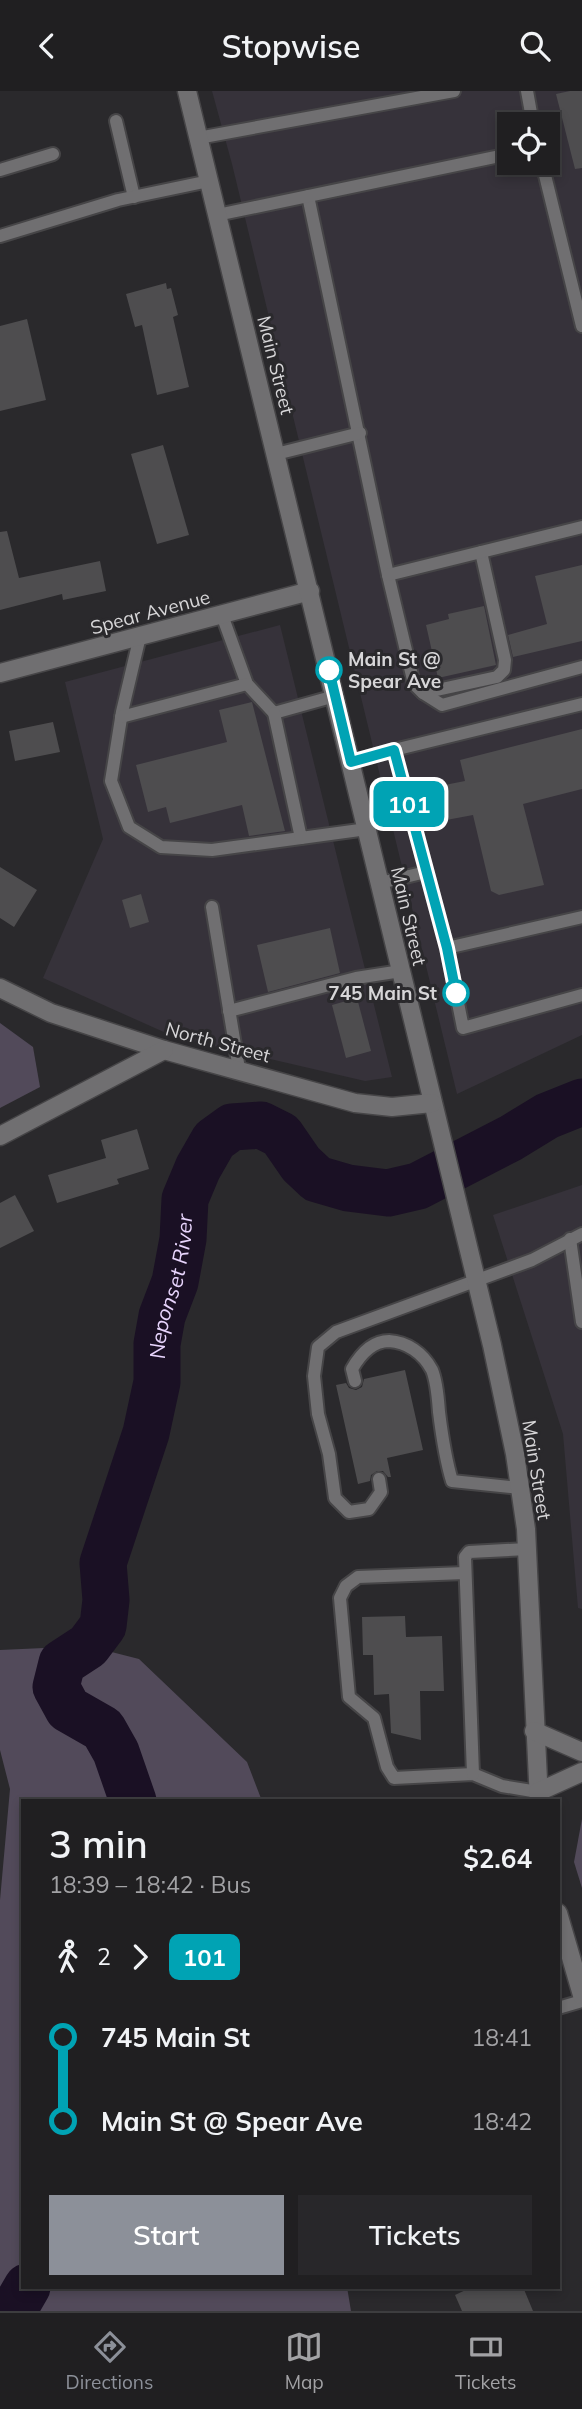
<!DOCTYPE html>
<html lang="en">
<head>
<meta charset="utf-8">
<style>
  body { margin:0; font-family:Mulish,sans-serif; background:#28272a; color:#f1f3f6; height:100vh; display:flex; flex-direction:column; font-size:26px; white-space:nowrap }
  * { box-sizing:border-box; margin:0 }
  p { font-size:23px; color:#a2a2a5 }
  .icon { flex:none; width:38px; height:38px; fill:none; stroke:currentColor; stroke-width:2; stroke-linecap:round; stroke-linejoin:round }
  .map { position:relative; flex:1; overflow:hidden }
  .sheet { position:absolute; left:21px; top:1708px; width:539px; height:490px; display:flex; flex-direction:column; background:#201f21; border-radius:0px; box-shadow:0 4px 10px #0003,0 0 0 2px #3d3d3f }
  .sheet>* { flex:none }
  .badge { padding:0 14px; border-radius:10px; font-size:24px; line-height:46px }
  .fabs { position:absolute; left:497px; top:21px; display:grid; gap:14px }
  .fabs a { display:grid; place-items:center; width:63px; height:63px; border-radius:0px; background:#201f21; box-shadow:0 4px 10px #0003,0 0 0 2px #3d3d3f; font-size:35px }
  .map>.badge { position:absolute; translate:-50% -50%; box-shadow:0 0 0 4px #fff }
  .legs { display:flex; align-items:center; gap:10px; height:77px; padding:0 28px; font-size:23px }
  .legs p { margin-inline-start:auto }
  .head { display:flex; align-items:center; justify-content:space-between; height:119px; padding:0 28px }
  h1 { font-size:38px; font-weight:600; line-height:52px }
  .cta { display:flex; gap:14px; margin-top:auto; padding:14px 28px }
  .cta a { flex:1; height:80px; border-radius:0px; background:#8c9099; color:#fff; font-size:28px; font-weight:600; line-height:80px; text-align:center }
  .cta a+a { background:#28272a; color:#f1f3f6 }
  ul { padding:0 28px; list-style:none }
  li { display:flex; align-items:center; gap:24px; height:84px; font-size:26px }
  li i { display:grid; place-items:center; width:10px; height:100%; margin:0 9px; background:currentColor }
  li i::after { content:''; width:18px; height:18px; margin:-9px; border:5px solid; border-radius:50%; background:#201f21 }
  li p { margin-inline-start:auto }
  li:first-child i { background:linear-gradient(#0000 50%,currentColor 0) }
  li:last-child i { background:linear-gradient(currentColor 50%,#0000 0) }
  header { display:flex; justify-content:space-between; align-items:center; height:91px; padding:0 28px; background:#201f21; font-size:32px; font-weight:600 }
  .tab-bar { display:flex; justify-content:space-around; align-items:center; height:98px; border-top:2px solid #3d3d3f; background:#201f21; font-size:19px; color:#a2a2a5 }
  .tab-bar a { display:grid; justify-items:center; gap:4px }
  .tab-bar .on { color:#8c9099 }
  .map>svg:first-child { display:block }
  .built { fill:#36323a; fill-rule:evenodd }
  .green { fill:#524a5a }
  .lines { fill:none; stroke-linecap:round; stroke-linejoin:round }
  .river { stroke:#1a1024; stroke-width:47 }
  .building { fill:#4e4d4f }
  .lane-casing { stroke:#464547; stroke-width:16 }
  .street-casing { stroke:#464547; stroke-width:21 }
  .secondary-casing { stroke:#464547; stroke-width:21 }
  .lane { stroke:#706f71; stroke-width:12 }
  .street { stroke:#706f71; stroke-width:18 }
  .secondary { stroke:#706f71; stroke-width:18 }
  .line-1-casing { stroke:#fff; stroke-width:16 }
  .line-1 { stroke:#00a3b4; stroke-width:10 }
  .stop-1-dot { fill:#fff; stroke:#00a3b4; stroke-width:3.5 }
  .labels { text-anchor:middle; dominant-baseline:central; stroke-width:6; stroke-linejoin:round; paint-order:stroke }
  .street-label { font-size:19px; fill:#d7d6d8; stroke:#2a292c }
  .stop-label { font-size:19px; font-weight:bold; fill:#d7d6d8; stroke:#2a292c; text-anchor:start }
  .water-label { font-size:21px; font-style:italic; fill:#e8d5fd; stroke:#2a292c }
</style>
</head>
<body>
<header><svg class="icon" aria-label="back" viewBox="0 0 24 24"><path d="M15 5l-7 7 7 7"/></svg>Stopwise<svg class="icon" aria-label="search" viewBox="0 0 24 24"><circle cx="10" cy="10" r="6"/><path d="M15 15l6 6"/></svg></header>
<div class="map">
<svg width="582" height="2220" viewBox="0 0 582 2220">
  <rect width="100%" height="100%" fill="#2a292c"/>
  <g class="built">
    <path d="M 212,0 L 582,0 L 582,944 L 457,1003 L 232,73 ZM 509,33 L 548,33 L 548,72 L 509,72 Z"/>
    <path d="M 280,534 L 340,778 L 392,986 L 365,990 L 175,946 L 43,887 L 103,748 L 65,591 Z"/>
    <path d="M 582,1094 L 582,1518 L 578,1517 L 563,1343 L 493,1124 Z"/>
  </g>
  <g class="green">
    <path d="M 0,932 L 33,956 L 40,996 L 0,1017 Z"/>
    <path d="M 88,1555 L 139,1568 L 247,1671 L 262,1710 L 23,1710 L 23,2196 L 347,2196 L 351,2220 L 0,2220 L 0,1809 L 10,1698 L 0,1659 L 0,1559 Z"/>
    <path d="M 582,1728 L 582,1797 L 574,1771 Z"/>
  </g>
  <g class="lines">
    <g class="river">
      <path id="s1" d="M 133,1710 L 116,1661 L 103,1638 L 68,1618 L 56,1596 L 62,1572 L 88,1555 L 103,1535 L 106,1509 L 103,1472 L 146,1342 L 157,1291 L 157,1253 L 162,1225 L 175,1191 L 183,1148 L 185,1108 L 198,1077 L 214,1049 L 232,1036 L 261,1034 L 281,1044 L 301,1073 L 317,1088 L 348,1097 L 388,1102 L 418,1095 L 511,1047 L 547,1025 L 582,1011"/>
      <path d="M 13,2220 L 27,2196"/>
    </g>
  </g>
  <g class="building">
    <path d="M 570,0 L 582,0 L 582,77 L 575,78 L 556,3 Z"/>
    <path d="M 166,192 L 167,198 L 171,197 L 178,224 L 173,226 L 189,296 L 157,304 L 142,234 L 135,236 L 126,203 Z"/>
    <path d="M 27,228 L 46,309 L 0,320 L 0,235 Z"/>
    <path d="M 163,354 L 189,444 L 157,453 L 131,363 Z"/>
    <path d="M 7,440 L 19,487 L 100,470 L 106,500 L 63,509 L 62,503 L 0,519 L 0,441 Z"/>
    <path d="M 582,474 L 582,550 L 513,566 L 508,544 L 547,533 L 535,485 Z"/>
    <path d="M 484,515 L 496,574 L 438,587 L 426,534 L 449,528 L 448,523 Z"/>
    <path d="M 252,611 L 285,740 L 249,745 L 242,714 L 170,732 L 166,716 L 148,721 L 136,674 L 227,651 L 219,619 Z"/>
    <path d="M 53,631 L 60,661 L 15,670 L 9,640 Z"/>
    <path d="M 582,638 L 582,698 L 523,713 L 544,794 L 499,804 L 491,800 L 473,724 L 425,733 L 419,699 L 465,690 L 460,669 Z"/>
    <path d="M 0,776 L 37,799 L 14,836 L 0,827 Z"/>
    <path d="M 141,803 L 149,831 L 130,837 L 122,809 Z"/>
    <path d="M 330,837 L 340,882 L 268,901 L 257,854 Z"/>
    <path d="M 357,907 L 371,960 L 346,967 L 332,914 Z"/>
    <path d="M 137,1038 L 149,1078 L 117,1088 L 119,1093 L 57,1112 L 48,1084 L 106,1067 L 101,1049 Z"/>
    <path d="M 15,1104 L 34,1140 L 0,1157 L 0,1112 Z"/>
    <path d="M 405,1279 L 423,1359 L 387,1367 L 391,1386 L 388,1386 L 383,1380 L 377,1380 L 371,1384 L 370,1390 L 358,1393 L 336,1294 L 346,1292 L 349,1297 L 356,1299 L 362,1296 L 364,1288 Z"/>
    <path d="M 405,1525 L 406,1546 L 442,1545 L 444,1600 L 420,1600 L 421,1649 L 391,1642 L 389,1603 L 374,1604 L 373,1564 L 363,1564 L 362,1526 Z"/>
    <path d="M 472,2196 L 523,2196 L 533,2220 L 462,2220 L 455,2204 Z"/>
  </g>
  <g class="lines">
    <defs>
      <g id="lane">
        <path d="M 527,0 L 533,33"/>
        <path d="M 116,30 L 134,106"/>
        <path d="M 198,47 L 454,0"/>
        <path d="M 542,72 L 582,235"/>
        <path d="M 0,79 L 53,63"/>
        <path d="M 308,105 L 388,484 L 414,593 L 423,602 L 497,586 L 504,579 L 505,569 L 481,461"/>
        <path d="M 217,124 L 509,63"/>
        <path d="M 0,145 L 118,109 L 209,90"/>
        <path d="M 276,363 L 360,342"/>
        <path d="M 388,484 L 582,436"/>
        <path d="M 222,524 L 247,593 L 274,622 L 335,605"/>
        <path d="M 140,545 L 122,621 L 111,690 L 129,736 L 161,756 L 212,759 L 301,747"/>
        <path d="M 423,602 L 442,614 L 582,576"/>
        <path d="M 274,622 L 301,747 L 367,738"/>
        <path d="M 121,626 L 247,593"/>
        <path d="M 394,659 L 582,613"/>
        <path d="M 351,671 L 394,659 L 447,857 L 582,826"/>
        <path d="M 380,792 L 426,781"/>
        <path d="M 212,816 L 239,978"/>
        <path d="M 447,857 L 463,937 L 582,904"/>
        <path d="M 229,920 L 356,887 L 401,880"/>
        <path d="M 570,1148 L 582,1231"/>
        <path d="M 355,1290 L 352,1278 C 360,1264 372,1250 389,1250 C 407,1251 423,1262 432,1279 C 437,1291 438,1308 439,1321 C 442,1345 445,1367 452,1390 L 520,1397"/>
        <path d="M 379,1388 L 381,1401 L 369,1418 L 349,1421 L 335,1407 L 329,1363 L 318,1323 L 314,1285 L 318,1256 L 336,1241 L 532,1169 L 582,1143"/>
        <path d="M 465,1482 L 358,1486 L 346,1495 L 340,1507 L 349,1606 L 374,1627 L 387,1676 L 394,1687 L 473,1683 L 502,1695 L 538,1701"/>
        <path d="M 473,1683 L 465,1466 L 469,1461 L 527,1458"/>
        <path d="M 558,1917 L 582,1910"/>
      </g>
      <path id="street" d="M 0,582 L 310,500"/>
      <g id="secondary">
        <path d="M 187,0 L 492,1254 L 515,1363 L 526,1438 L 539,1710"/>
        <path d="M 0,897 L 51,922 L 164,959 L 355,1012 L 392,1016 L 432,1012"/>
        <path d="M 0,1045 L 164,959"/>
        <path d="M 534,1640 L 582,1661"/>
        <path d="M 538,1701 L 582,1681"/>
        <path d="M 558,1822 L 582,1904"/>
      </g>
    </defs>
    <use href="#lane" class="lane-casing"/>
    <use href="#street" class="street-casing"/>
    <use href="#secondary" class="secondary-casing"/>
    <use href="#lane" class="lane"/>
    <use href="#street" class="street"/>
    <use href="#secondary" class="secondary"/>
  </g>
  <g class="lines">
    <defs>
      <path id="line-1" d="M 329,579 L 351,671 L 394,659 L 447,857 L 456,902"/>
    </defs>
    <use href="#line-1" class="line-1-casing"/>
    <use href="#line-1" class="line-1"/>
  </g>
  <g class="stop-1-dot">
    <circle cx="329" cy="579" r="12"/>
    <circle cx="456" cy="902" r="12"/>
  </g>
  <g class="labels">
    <g class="street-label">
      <text transform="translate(276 274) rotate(76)">Main Street</text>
      <text transform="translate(150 521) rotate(-15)">Spear Avenue</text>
      <text transform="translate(409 825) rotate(77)">Main Street</text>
      <text transform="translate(218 951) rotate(15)">North Street</text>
      <text transform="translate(537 1379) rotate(81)">Main Street</text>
    </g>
    <g class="stop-label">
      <text x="348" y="568">Main St @<tspan x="348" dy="22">Spear Ave</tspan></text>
      <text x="437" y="902" text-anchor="end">745 Main St</text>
    </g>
    <g class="water-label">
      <text stroke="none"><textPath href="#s1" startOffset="574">Neponset River</textPath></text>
    </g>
  </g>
</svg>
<div class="fabs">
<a><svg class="icon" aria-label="locate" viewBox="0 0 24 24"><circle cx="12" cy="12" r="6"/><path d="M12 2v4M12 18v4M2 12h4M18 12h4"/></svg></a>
</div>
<b class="badge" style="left:409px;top:713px;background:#00a3b4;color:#fff">101</b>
<section class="sheet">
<div class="head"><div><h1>3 min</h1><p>18:39 – 18:42 · Bus</p></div><b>$2.64</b></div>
<div class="legs"><svg class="icon" aria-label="walk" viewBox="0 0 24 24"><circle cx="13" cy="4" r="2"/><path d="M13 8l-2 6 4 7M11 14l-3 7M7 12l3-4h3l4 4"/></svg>2<svg class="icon" aria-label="forward" viewBox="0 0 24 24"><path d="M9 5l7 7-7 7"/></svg><b class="badge" style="background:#00a3b4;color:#fff">101</b></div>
<ul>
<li><i style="color:#00a3b4"></i><b>745 Main St</b><p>18:41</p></li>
<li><i style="color:#00a3b4"></i><b>Main St @ Spear Ave</b><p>18:42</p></li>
</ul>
<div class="cta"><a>Start</a><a>Tickets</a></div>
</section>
</div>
<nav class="tab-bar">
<a class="on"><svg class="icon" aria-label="directions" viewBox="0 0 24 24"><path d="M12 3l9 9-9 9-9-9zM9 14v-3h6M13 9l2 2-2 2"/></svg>Directions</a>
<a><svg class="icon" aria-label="map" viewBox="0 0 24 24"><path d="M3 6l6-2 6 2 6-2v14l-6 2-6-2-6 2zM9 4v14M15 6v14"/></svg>Map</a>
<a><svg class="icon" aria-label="tickets" viewBox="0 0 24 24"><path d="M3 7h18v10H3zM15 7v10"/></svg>Tickets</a>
</nav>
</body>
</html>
